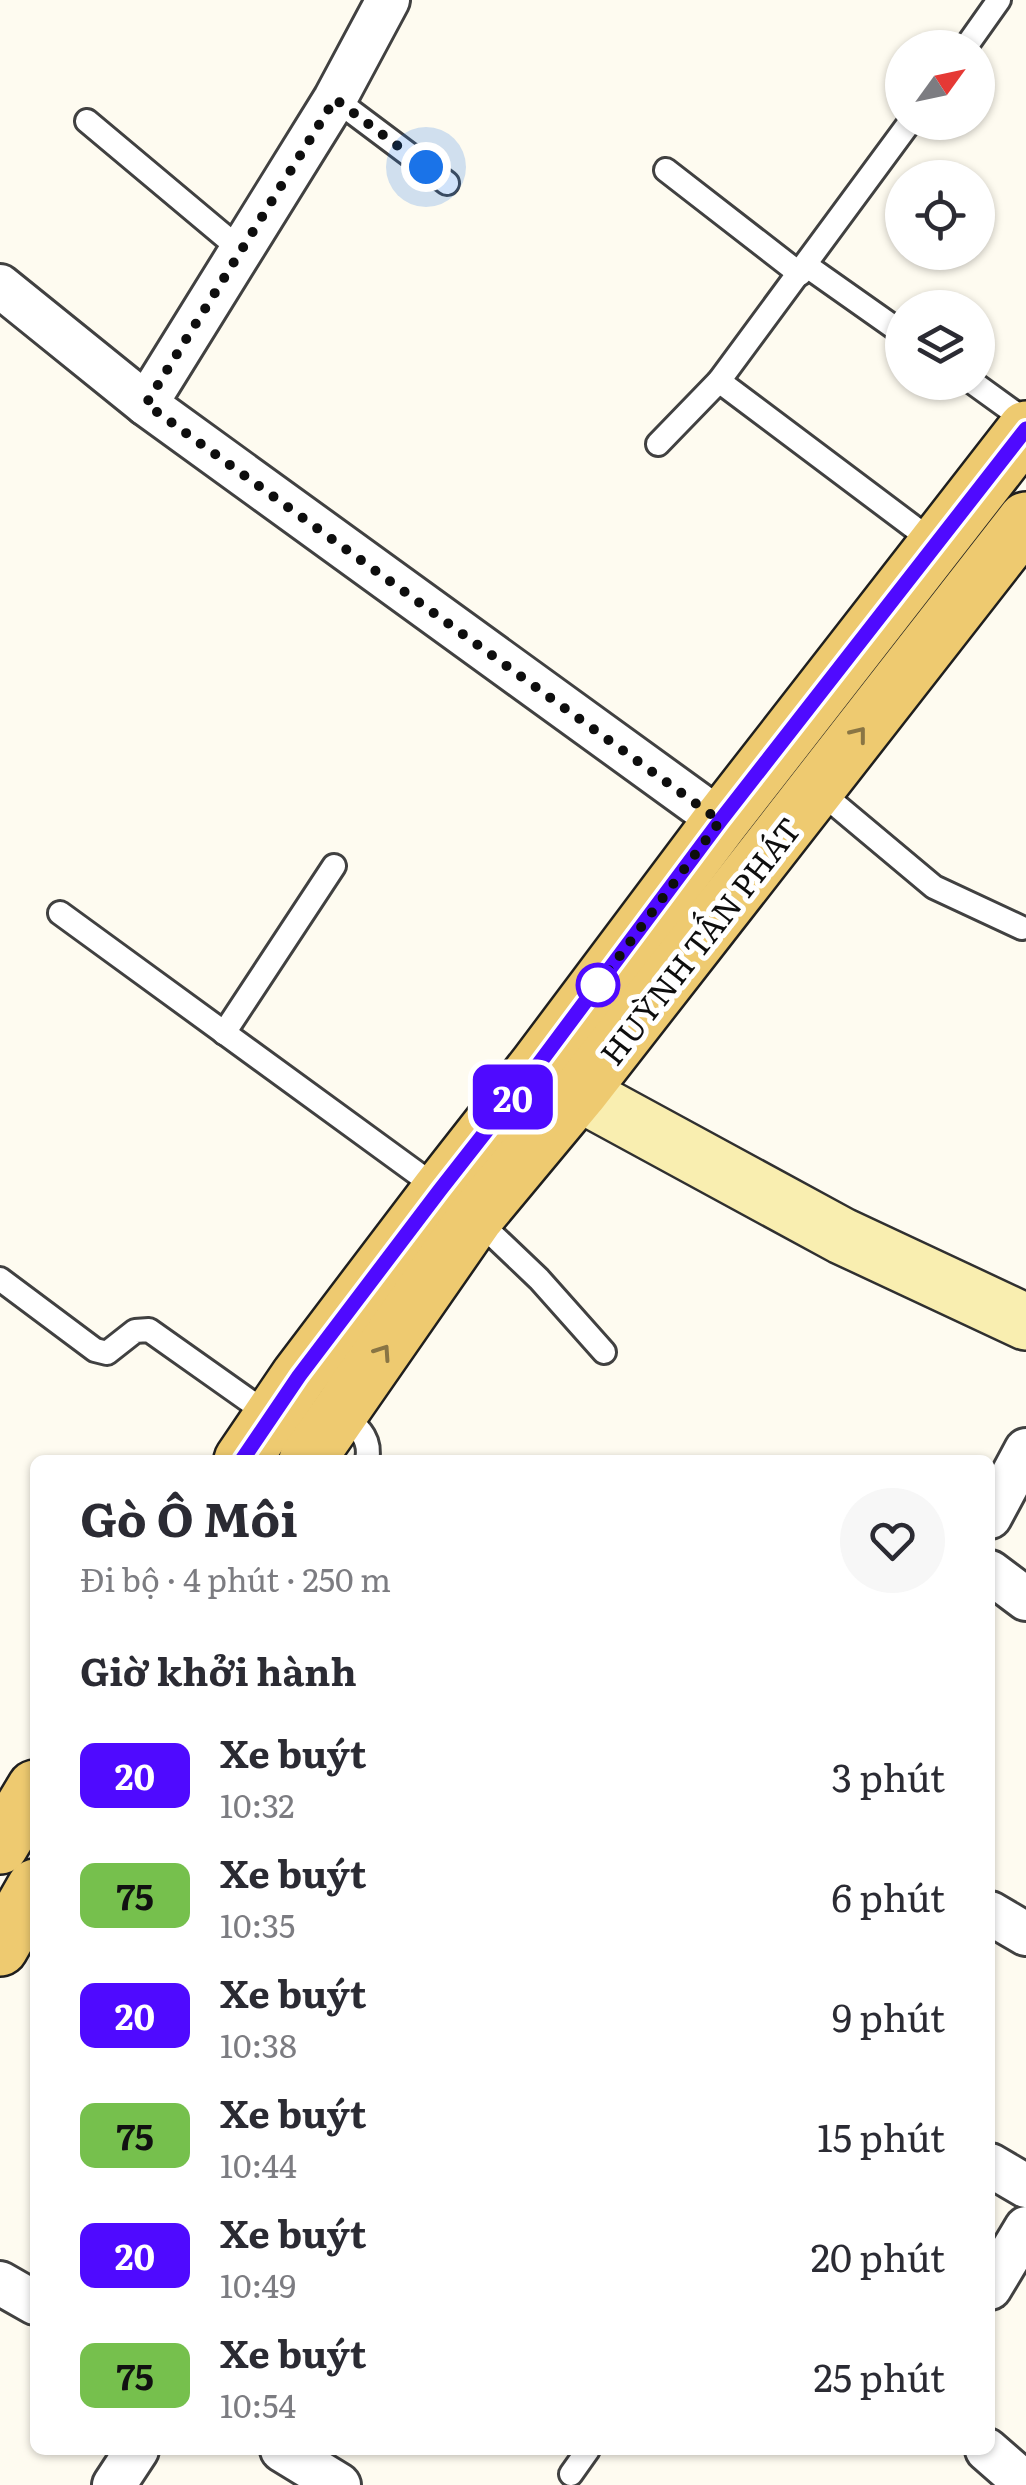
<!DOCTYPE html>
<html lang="vi">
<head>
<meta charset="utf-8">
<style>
  body { margin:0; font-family:Literata,serif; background:#f7f7f7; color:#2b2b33; height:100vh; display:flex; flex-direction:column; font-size:38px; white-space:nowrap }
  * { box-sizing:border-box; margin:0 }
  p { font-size:32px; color:#7c7c81 }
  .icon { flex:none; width:55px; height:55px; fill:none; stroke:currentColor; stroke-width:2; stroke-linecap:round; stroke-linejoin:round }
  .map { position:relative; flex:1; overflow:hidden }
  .details { position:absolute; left:30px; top:1455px; width:965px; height:1000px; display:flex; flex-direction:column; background:#fff; border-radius:15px; box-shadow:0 2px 8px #0004 }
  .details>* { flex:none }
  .badge { padding:0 20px; border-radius:15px; font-size:35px; line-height:65px }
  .needle { width:65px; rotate:57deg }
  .fabs { position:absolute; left:885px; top:30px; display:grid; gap:20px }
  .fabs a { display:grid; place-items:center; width:110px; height:110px; border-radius:50%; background:#fff; box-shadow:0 2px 8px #0004; font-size:50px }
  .you { position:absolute; width:50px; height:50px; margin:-25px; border:8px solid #fff; border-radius:50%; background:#1a73e8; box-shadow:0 0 0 15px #1a73e833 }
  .map>.badge { position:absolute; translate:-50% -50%; box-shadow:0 0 0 5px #fff }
  h2 { padding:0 50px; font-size:38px; line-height:90px }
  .round { display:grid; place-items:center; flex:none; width:105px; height:105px; border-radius:52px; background:#f7f7f7 }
  .headline { display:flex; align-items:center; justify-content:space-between; height:170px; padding:0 50px }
  h1 { font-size:48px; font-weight:700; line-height:75px }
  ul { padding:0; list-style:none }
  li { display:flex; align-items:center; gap:30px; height:120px; padding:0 50px }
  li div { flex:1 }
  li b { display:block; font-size:38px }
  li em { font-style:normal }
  li .badge { min-width:110px; font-weight:700; text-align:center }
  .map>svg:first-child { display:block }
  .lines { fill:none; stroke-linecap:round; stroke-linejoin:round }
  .lane-casing { stroke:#414141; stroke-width:28 }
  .street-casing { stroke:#414141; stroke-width:48 }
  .secondary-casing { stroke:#303030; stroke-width:60 }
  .primary-casing { stroke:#1f1f1f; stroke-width:60 }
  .lane { stroke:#fff; stroke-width:22 }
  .street { stroke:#fff; stroke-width:42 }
  .secondary { stroke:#f9eeb0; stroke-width:55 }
  .primary { stroke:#eeca70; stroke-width:55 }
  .oneway { stroke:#897544 }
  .line-casing { stroke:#fff; stroke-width:22 }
  .line { stroke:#4f0aff; stroke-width:15 }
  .walk { stroke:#0e0e0e; stroke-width:10; stroke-dasharray:0 18 }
  .stop-dot { fill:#fff; stroke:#4f0aff; stroke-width:5 }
  .labels { text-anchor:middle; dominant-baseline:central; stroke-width:10; stroke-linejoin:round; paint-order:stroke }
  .street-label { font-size:32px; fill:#0e0e0e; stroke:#fff }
</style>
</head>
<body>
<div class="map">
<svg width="1026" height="2485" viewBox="0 0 1026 2485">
  <rect width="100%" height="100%" fill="#fefbf0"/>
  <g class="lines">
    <defs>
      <g id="lane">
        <path d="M 965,48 L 999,0"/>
        <path d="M 335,99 L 447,183"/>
        <path d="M 87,121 L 242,251"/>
        <path d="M 666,170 L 800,274"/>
        <path d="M 807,266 L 902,333"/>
        <path d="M 719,381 L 936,544"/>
        <path d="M 972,382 L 1026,421"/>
        <path d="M 658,444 L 719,381 L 910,122"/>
        <path d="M 817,789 L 934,887 L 1022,928"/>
        <path d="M 60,913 L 440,1190"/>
        <path d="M 224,1033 L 334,866"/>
        <path d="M 475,1218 L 539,1279 L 604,1352"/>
        <path d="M 0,1279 L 95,1350 L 107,1353 L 135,1331 L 149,1330 L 272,1417"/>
        <path d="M 342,1412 C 357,1427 372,1438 367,1460"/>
        <path d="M 571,2474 L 588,2450"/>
      </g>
      <g id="street">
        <path d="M 0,286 L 146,404 L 721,821"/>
        <path d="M 146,404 L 335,99 L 388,0"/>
        <path d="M 990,1517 L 1026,1450"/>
        <path d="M 990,1572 L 1026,1599"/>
        <path d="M 990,1913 L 1026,1934"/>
        <path d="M 990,2165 L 1026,2186"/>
        <path d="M 0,2283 L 35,2303"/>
        <path d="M 990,2288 L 1026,2228"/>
        <path d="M 282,2450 L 339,2485"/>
        <path d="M 987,2450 L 1026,2484"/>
        <path d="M 114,2485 L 137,2450"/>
      </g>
      <path id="secondary" d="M 542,1068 L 579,1093 L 842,1236 L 1026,1322"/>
      <g id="primary">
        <path d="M 242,1460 L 299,1376 L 440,1190 L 538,1065 L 721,821 L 1026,429"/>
        <path d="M 307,1460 L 475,1218 L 579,1093 L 1026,520"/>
        <path d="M 0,1846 L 35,1788"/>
        <path d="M 0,1948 L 35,1887"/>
      </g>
    </defs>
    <use href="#lane" class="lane-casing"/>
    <use href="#street" class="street-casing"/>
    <use href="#secondary" class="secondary-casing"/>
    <use href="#primary" class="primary-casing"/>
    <use href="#lane" class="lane"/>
    <use href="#street" class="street"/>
    <use href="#secondary" class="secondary"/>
    <use href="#primary" class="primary"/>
  </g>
  <defs><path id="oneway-chevron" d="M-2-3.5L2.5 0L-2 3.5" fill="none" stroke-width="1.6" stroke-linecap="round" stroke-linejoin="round" transform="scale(2.5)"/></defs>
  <g class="oneway">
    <use href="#oneway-chevron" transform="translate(859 734) rotate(-52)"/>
    <use href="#oneway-chevron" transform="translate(383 1352) rotate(-56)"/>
  </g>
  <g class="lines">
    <defs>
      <path id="line" d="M 242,1460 L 299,1376 L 440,1190 L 538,1065 L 720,821 L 1026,429"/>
    </defs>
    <use href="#line" class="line-casing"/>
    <use href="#line" class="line"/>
    <path class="walk" d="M 426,167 L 335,99 L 146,404 L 720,821 L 598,985"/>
  </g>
  <circle class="stop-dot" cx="598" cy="985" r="20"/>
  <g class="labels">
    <g class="street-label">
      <text transform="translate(699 940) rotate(-52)">HUỲNH TẤN PHÁT</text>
    </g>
  </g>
</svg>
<div class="fabs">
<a><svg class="needle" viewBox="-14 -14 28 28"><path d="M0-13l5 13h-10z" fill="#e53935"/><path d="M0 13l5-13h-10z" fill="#7c7c81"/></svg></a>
<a><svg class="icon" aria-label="locate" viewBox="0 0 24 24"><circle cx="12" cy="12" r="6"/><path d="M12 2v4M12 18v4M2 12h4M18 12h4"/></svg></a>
<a><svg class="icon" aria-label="layers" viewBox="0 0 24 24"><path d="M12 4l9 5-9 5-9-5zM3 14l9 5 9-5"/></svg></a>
</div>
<div class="you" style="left:426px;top:167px"></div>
<b class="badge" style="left:513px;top:1097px;background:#4f0aff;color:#fff">20</b>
<section class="details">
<div class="headline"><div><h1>Gò Ô Môi</h1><p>Đi bộ · 4 phút · 250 m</p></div><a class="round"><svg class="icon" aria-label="heart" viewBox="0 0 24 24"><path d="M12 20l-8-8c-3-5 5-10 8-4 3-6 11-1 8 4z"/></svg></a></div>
<h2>Giờ khởi hành</h2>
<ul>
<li><span class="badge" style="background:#4f0aff;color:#fff">20</span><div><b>Xe buýt</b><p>10:32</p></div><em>3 phút</em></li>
<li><span class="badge" style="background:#76c04d;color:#111">75</span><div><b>Xe buýt</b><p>10:35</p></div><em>6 phút</em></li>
<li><span class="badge" style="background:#4f0aff;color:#fff">20</span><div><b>Xe buýt</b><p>10:38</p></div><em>9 phút</em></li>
<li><span class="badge" style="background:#76c04d;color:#111">75</span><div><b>Xe buýt</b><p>10:44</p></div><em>15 phút</em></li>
<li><span class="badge" style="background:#4f0aff;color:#fff">20</span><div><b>Xe buýt</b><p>10:49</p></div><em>20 phút</em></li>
<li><span class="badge" style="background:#76c04d;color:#111">75</span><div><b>Xe buýt</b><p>10:54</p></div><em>25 phút</em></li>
</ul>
</section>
</div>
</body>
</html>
